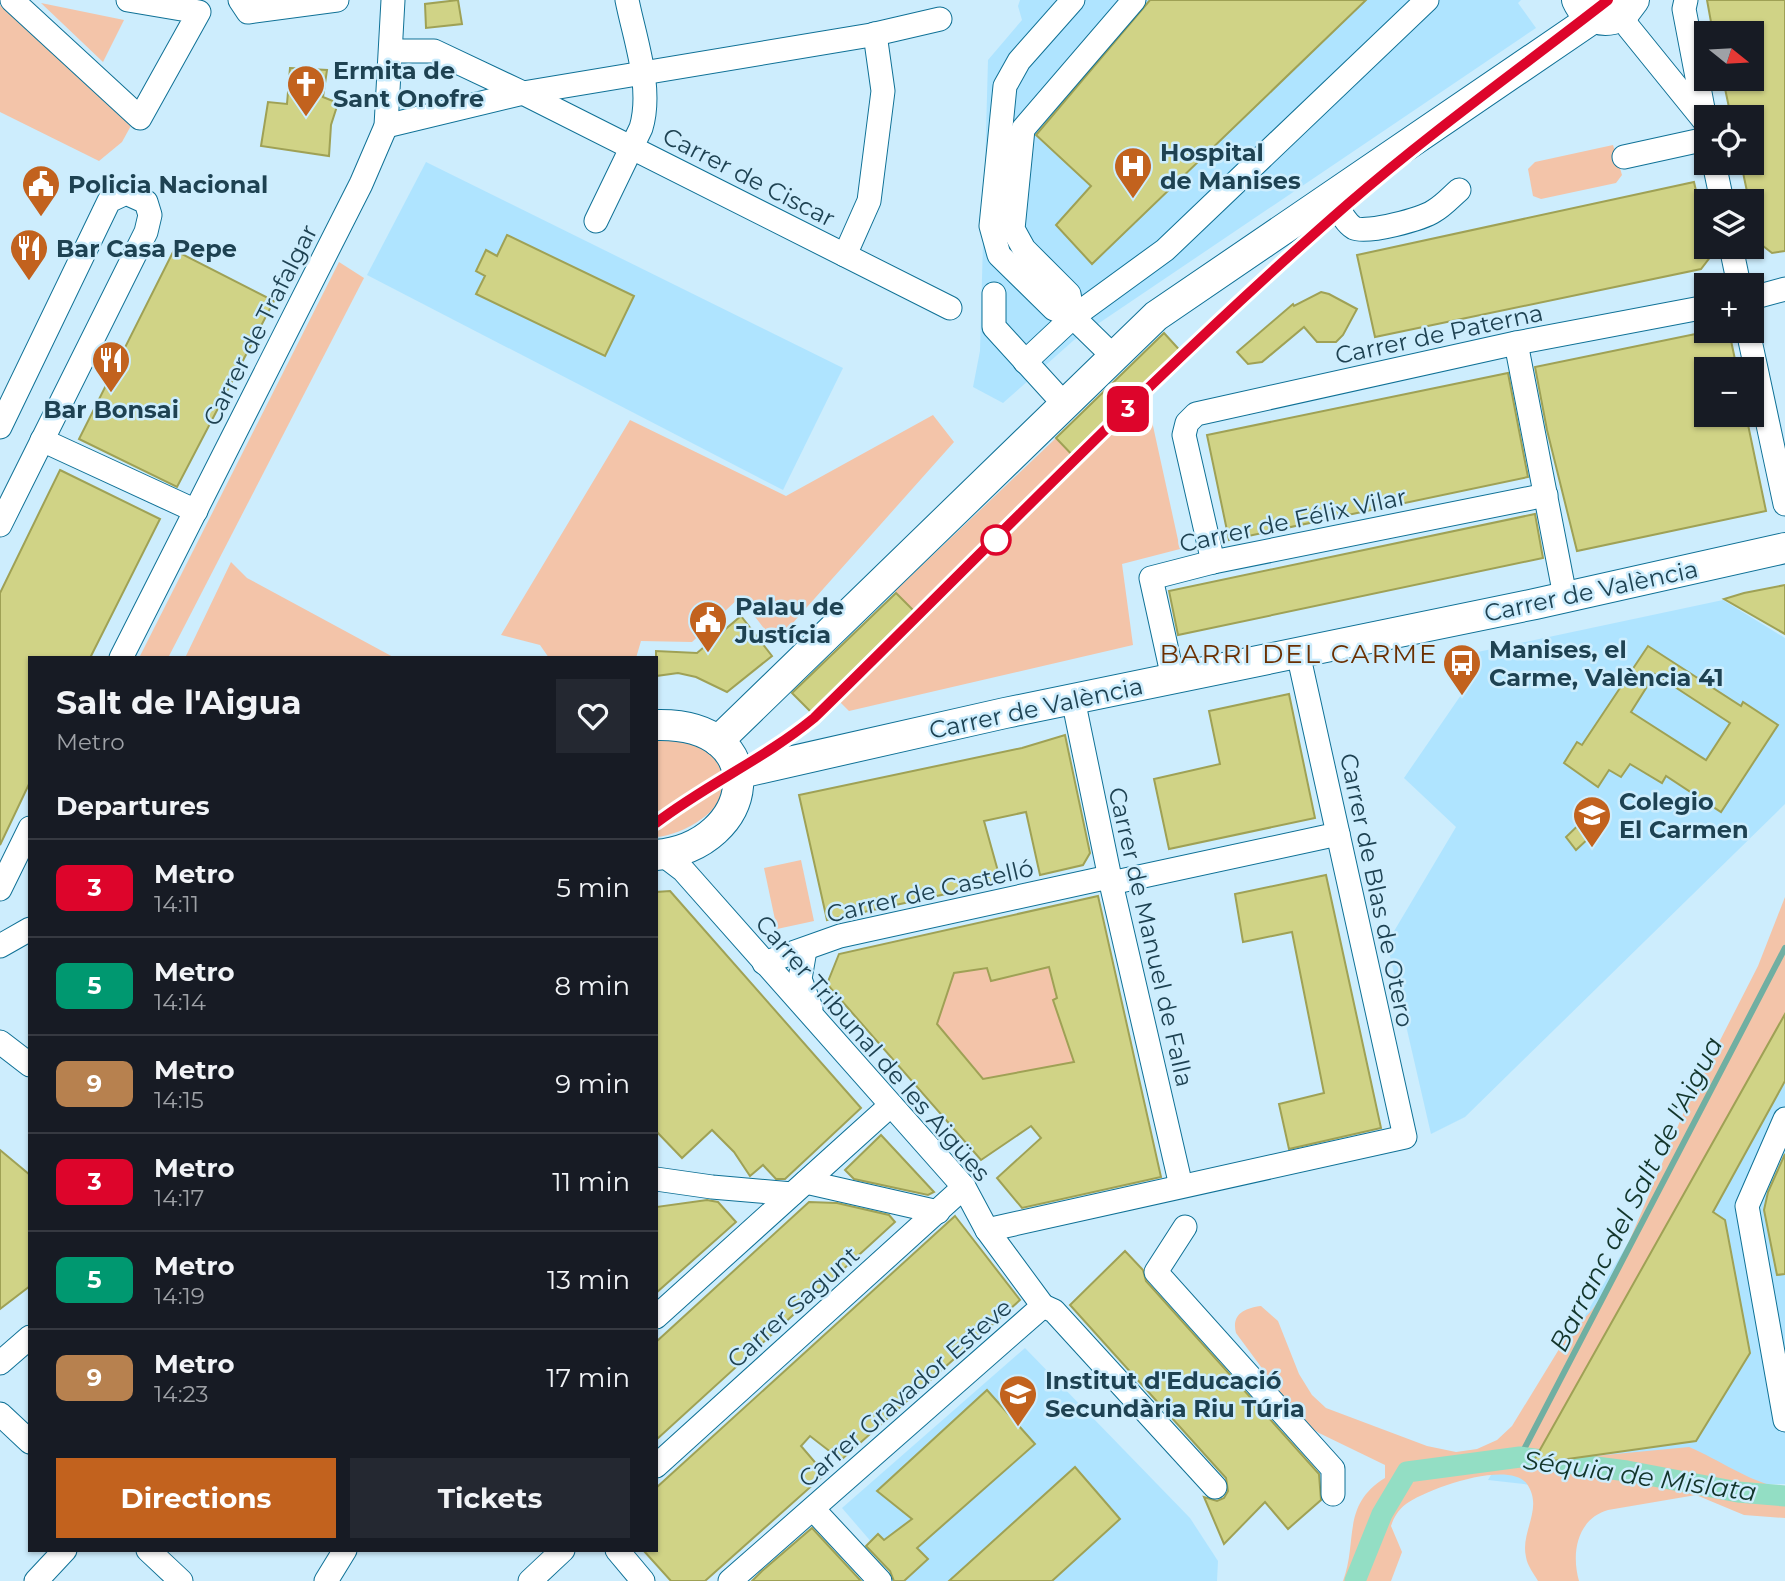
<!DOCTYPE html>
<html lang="en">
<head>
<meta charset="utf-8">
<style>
  body { margin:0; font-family:Montserrat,sans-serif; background:#242831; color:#f1f3f6; height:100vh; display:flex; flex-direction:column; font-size:26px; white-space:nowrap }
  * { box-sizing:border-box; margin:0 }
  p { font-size:23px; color:#9ea1a6 }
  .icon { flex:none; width:38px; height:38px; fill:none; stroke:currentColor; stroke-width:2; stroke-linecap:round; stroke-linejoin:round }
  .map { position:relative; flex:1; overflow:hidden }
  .details { position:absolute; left:28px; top:656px; width:630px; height:896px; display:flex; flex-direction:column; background:#171b24; border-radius:0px; box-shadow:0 2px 5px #0004 }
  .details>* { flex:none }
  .badge { padding:0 14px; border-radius:10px; font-size:24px; line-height:46px }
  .needle { width:46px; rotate:108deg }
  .fabs { position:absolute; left:1694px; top:21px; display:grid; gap:14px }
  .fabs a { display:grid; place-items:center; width:70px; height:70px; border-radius:0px; background:#171b24; box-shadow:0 2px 5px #0004; font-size:35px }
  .map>.badge { position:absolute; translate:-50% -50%; box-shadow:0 0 0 4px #fff }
  h2 { padding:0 28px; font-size:26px; line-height:63px }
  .round { display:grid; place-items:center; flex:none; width:74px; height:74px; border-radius:0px; background:#242831 }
  .head { display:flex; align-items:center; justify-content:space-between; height:119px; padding:0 28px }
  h1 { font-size:33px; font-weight:700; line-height:52px }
  .action { display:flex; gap:14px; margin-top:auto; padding:14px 28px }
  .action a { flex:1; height:80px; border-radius:0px; background:#c2621e; color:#fff; font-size:28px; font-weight:700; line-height:80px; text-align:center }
  .action a+a { background:#242831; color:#f1f3f6 }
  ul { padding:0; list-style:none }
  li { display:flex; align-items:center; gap:21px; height:98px; padding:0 28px; border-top:2px solid #363941 }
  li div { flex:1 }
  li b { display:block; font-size:26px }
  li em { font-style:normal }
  li .badge { min-width:77px; font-weight:700; text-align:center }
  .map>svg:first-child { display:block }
  .built { fill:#afe4ff }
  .green { fill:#f3c4a9 }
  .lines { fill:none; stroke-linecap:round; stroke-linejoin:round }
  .stream { stroke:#70afa2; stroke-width:6 }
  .canal { stroke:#93dec4; stroke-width:21 }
  .building { fill:#d0d386; stroke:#9fa155; stroke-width:2; fill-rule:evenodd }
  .minor-casing { stroke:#0f7196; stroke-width:25 }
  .major-casing { stroke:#0f7196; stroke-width:32 }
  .minor { stroke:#fff; stroke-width:23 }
  .major { stroke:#fff; stroke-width:30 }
  .line-casing { stroke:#fff; stroke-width:16 }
  .line { stroke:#dd052b; stroke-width:10 }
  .stop-dot { fill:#fff; stroke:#dd052b; stroke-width:3.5 }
  .labels { text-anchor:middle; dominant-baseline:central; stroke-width:5; stroke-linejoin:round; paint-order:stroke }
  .poi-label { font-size:24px; font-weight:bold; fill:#1e4252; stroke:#cdedfd; text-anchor:start }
  .street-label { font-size:24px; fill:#1e4252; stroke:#cdedfd }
  .neighbourhood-label { font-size:26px; letter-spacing:2px; fill:#6b2f00; stroke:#cdedfd }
  .water-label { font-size:26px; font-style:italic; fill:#12352b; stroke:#cdedfd }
</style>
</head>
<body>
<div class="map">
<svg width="1785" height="1581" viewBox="0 0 1785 1581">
  <rect width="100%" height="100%" fill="#cdedfd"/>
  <g class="built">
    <path d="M 1020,0 L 1521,0 L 1518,3 L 1536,28 L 1074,340 L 1003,403 L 973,387 L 980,351 L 988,60 L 1022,20 L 1018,6 Z"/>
    <path d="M 426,162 L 843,368 L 783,490 L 367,275 Z"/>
    <path d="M 1723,600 L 1785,638 L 1785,804 L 1465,1117 L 1431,1134 L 1387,943 L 1456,827 L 1404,778 L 1472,679 L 1454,657 Z"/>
    <path d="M 1785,977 L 1785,1484 L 1549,1487 L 1488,1480 Z"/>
    <path d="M 1025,1348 L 1190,1518 L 1218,1561 L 1217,1581 L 905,1581 L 842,1508 Z"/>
  </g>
  <g class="green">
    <path d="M 41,3 L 124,20 L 103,62 Z"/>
    <path d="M 0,5 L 133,122 L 122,142 L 99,161 L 0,112 Z"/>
    <path d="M 1613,145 L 1622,175 L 1616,183 L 1541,199 L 1533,196 L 1528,169 L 1535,162 Z"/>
    <path d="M 339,262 L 364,278 L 168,658 L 139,658 Z"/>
    <path d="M 1146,394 L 1180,549 L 1122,564 L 1133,645 L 849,711 L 837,699 L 919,617 L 895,591 L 1056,438 L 1078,460 Z"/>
    <path d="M 933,415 L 954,442 L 775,643 L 740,597 L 692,642 L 641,641 L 636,658 L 549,658 L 540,645 L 501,635 L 630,420 L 786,496 Z"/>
    <path d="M 231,562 L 247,578 L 395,658 L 185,658 Z"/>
    <path d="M 656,737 C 668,738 684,737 695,741 C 701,743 707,751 712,755 C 753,792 693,834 656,837 Z"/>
    <path d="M 801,860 L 814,921 L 777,929 L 764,868 Z"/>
    <path d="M 1785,897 L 1785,1014 L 1542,1461 L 1689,1447 C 1722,1461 1749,1482 1785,1489 L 1785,1518 L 1744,1515 L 1696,1495 L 1608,1510 C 1577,1519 1571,1553 1579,1581 L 1538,1581 C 1534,1574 1527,1565 1526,1557 C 1520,1531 1544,1509 1527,1484 C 1509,1459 1426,1489 1406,1504 C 1398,1510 1394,1517 1391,1526 L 1402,1552 L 1391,1581 L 1343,1581 C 1358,1541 1341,1505 1385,1478 L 1385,1465 L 1319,1433 L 1301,1421 L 1236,1333 C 1231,1314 1245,1308 1261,1306 L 1278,1321 L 1299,1374 L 1312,1395 L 1326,1408 L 1427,1446 L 1456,1452 L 1477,1449 L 1497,1440 L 1512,1426 L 1564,1341 L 1592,1310 L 1612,1282 L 1686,1107 L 1758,966 Z"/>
    <path d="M 1049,967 L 1074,1062 L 984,1079 L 926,1012 L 954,973 L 987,968 L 991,981 Z"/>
  </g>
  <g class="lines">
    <path class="stream" d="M 1520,1457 L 1785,948"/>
    <path class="canal" d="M 1355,1581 L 1382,1514 L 1407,1472 L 1520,1457 L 1627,1471 L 1738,1492 L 1785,1496"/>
  </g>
  <g class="building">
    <path d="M 458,0 L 462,24 L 426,28 L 425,4 Z"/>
    <path d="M 1150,0 L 1366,0 L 1092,264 L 1056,225 L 1091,186 L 1036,135 Z"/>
    <path d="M 1707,0 L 1785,0 L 1785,251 L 1772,253 L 1758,242 L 1752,201 L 1749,201 L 1741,163 L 1752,163 L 1752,117 L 1731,117 L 1723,79 L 1752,79 L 1752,33 L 1713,33 Z"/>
    <path d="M 290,68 L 327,70 L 323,97 L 338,103 L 331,125 L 329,156 L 261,146 L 268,102 L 287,104 Z"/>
    <path d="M 1694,182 L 1706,234 L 1706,247 L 1709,247 L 1711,256 L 1701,269 L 1375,337 L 1357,255 Z"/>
    <path d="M 507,235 L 634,296 L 605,356 L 476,294 L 485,276 L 476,271 L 486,250 L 497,256 Z"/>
    <path d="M 174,250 L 274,301 L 177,487 L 79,439 Z"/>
    <path d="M 1321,292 L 1329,294 L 1357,309 L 1343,335 L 1336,342 L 1317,342 L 1304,327 L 1262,362 L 1248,364 L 1237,352 L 1293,304 L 1294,306 Z"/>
    <path d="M 1710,331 L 1729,331 L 1737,369 L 1706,369 L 1706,415 L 1746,415 L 1766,511 L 1577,551 L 1547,430 L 1535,367 Z"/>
    <path d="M 1164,333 L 1185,356 L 1078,461 L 1056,438 Z"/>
    <path d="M 1508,373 L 1528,477 L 1229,540 L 1207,435 Z"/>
    <path d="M 60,470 L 160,519 L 90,658 L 30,658 L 30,782 L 0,845 L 0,593 Z"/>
    <path d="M 1535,514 L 1543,558 L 1178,635 L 1169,591 Z"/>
    <path d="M 1785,585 L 1785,634 L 1724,599 L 1744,593 Z"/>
    <path d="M 896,593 L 920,617 L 817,718 L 792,693 Z"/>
    <path d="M 741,616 L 772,656 L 727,692 L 696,677 L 678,673 L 656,676 L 656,651 L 697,653 Z"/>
    <path d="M 1648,646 L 1741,706 L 1743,702 L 1778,725 L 1721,812 L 1666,776 L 1662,783 L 1630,764 L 1621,777 L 1609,770 L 1598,787 L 1564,763 L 1577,742 L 1582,745 ZM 1655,674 L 1730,723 L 1706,760 L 1631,712 Z"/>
    <path d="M 1289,694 L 1315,818 L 1169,849 L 1154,779 L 1220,764 L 1209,711 Z"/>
    <path d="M 1065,735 L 1090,853 L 1083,865 L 1040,875 L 1026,812 L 984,821 L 1001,882 L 827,920 L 799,795 L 1022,748 Z"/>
    <path d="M 1593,811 L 1604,824 L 1576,850 L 1566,837 Z"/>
    <path d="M 1326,875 L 1381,1128 L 1289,1149 L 1279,1104 L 1324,1093 L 1292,932 L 1243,942 L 1235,894 Z"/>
    <path d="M 670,891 L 861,1108 L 785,1179 L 776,1179 L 763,1165 L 750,1176 L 734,1152 L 712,1130 L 682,1158 L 656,1131 L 656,892 Z"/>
    <path d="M 1098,896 L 1161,1177 L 1022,1208 L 997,1178 L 1041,1138 L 1031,1126 L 981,1160 L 827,984 L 839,954 ZM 1049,967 L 1057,998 L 1053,1000 L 1074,1062 L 983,1079 L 937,1024 L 954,973 L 987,968 L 991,981 Z"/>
    <path d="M 1785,1014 L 1785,1081 L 1713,1212 L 1725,1220 L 1750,1353 L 1696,1441 L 1532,1464 Z"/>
    <path d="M 881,1135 L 934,1192 L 928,1195 L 854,1179 L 845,1170 Z"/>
    <path d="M 0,1150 L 30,1175 L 30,1286 L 0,1309 Z"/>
    <path d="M 1785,1154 L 1785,1274 L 1777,1275 L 1764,1210 L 1768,1192 Z"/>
    <path d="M 707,1200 L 718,1202 L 736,1222 L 656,1293 L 656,1207 Z"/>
    <path d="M 809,1202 L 837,1203 L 889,1215 L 895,1222 L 656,1440 L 656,1342 Z"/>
    <path d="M 955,1216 L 1020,1300 L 841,1460 L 810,1436 L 801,1446 L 825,1474 L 705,1581 L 671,1581 L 643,1550 L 656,1550 L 656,1488 Z"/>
    <path d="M 1125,1251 L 1143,1270 L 1146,1281 L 1319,1474 L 1321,1500 L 1288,1529 L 1265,1502 L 1224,1544 L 1204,1497 L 1217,1501 L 1224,1498 L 1228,1491 L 1226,1478 L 1070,1305 Z"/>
    <path d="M 987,1390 L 1035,1444 L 917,1548 L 928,1559 L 904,1581 L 894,1581 L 890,1571 L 866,1546 L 878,1534 L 884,1540 L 912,1519 L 877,1491 Z"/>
    <path d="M 1075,1467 L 1120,1519 L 1052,1581 L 949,1581 Z"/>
    <path d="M 812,1528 L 861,1581 L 752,1581 L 762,1571 Z"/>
  </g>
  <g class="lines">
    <defs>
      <g id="minor">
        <path d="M 12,0 L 140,118 L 199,12 L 128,0"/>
        <path d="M 240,0 L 248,12 L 337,0"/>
        <path d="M 1073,0 L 1019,61 L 1005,86 L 991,226 L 999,255 L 1054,309 L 1073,317 L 1114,357"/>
        <path d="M 1686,0 L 1684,9 L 1705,119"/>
        <path d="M 1622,16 L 1629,28 L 1706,123"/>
        <path d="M 392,51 L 434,51 L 523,93 L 950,308"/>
        <path d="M 386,126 L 523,93 L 871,35 L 940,19"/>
        <path d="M 1624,157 L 1706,139"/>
        <path d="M 1714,163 L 1722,201"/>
        <path d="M 1332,197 C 1338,207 1344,222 1354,228 C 1367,234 1422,219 1434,211 C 1443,206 1451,197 1459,190"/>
        <path d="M 596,221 L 641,128 C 653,88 635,40 627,0"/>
        <path d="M 1731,247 L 1739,285"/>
        <path d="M 845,255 L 869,201 L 883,91 L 875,34"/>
        <path d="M 994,294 L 994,327 L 1065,405"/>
        <path d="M 1752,298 L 1785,289"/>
        <path d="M 1073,317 L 1069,294 L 1024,249 L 1013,229 L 1023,129 L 1134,0"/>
        <path d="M 1748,331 L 1785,504"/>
        <path d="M 1516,343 L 1565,596"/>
        <path d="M 1025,362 L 1073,317 L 1165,250 L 1427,0"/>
        <path d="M 0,427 L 109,201 L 126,193 L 146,202 L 150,215 L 146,232 L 0,525"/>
        <path d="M 42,440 L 196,511"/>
        <path d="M 1213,562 L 1184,435 L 1187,423 L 1196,414 L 1516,343 L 1706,307"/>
        <path d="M 121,658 L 361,184 L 386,126 L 393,0"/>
        <path d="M 1173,678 L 1151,578 L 1213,562 L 1546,495"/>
        <path d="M 1073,699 L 1111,883 L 1181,1186"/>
        <path d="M 662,854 L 683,870 L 964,1187 L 987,1230 L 1043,1306"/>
        <path d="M 1111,883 L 1338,834"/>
        <path d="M 0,889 L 30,828"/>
        <path d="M 0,946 L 30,929"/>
        <path d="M 805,950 L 800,979 L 811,1008"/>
        <path d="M 764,963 L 840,936 L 1109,877"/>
        <path d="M 0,1042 L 30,1065"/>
        <path d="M 1785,1119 L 1747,1206 L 1785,1420"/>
        <path d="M 656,1179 L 712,1187 L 792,1194"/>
        <path d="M 806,1182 L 938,1212"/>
        <path d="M 1185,1227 L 1156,1272 L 1333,1469 L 1333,1494"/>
        <path d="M 987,1230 L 1405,1137 L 1298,653"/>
        <path d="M 1043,1306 L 1054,1311 L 1215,1487"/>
        <path d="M 656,1317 L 891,1105"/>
        <path d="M 0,1363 L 30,1337"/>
        <path d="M 0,1414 L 30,1442"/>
        <path d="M 656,1466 L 964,1187"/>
        <path d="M 813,1509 L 880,1581"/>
        <path d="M 148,1550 L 181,1581"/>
        <path d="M 617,1550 L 643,1581"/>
        <path d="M 36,1581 L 65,1550"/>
        <path d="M 326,1581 L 345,1550"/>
        <path d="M 530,1581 L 563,1550"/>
        <path d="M 730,1581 L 1043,1306"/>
      </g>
      <g id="major">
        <path d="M 1577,0 C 1586,20 1604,24 1622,16 L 1634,0"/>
        <path d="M 656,725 C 775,722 756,846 656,855"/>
        <path d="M 718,741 L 1156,316 L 1593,18"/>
        <path d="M 740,773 L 1005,713 L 1535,604 L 1785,548"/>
      </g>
    </defs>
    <use href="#minor" class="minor-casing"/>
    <use href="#major" class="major-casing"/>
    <use href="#minor" class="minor"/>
    <use href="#major" class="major"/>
  </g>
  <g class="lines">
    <defs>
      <path id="line" d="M 656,823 C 707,784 764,759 814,718 C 991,545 1163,365 1349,203 C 1432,131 1522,67 1608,0"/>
    </defs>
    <use href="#line" class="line-casing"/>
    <use href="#line" class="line"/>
  </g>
  <defs>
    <symbol id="church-pin" viewBox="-11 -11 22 30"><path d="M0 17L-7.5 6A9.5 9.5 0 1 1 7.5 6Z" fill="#c2621e" stroke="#cdedfd"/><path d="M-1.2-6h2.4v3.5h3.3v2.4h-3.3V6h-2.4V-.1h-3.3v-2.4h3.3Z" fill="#fff"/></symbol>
    <symbol id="hospital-pin" viewBox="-11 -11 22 30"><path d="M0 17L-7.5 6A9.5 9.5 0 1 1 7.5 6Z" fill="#c2621e" stroke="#cdedfd"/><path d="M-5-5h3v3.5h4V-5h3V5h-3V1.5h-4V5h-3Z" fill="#fff"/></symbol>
    <symbol id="civic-pin" viewBox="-11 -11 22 30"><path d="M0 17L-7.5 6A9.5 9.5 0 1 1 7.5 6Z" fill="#c2621e" stroke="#cdedfd"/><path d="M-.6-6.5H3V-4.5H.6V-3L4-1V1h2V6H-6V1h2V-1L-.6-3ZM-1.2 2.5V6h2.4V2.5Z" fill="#fff"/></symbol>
    <symbol id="restaurant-pin" viewBox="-11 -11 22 30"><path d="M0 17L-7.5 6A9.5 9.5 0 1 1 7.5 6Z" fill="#c2621e" stroke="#cdedfd"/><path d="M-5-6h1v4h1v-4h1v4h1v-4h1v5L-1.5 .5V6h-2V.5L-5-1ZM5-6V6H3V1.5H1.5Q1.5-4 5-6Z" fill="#fff"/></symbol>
    <symbol id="bus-pin" viewBox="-11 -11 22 30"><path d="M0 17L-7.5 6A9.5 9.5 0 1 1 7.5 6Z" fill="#c2621e" stroke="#cdedfd"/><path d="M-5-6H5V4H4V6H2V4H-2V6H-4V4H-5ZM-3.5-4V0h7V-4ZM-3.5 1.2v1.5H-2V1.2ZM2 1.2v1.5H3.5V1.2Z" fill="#fff"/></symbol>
    <symbol id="school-pin" viewBox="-11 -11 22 30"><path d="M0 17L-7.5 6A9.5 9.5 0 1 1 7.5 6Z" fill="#c2621e" stroke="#cdedfd"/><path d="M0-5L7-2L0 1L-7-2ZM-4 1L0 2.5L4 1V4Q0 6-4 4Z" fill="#fff"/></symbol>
  </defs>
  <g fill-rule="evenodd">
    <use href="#church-pin" x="284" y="62" width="44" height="60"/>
    <use href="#hospital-pin" x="1111" y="144" width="44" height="60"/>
    <use href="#civic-pin" x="19" y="162" width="44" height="60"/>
    <use href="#restaurant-pin" x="7" y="226" width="44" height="60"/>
    <use href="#restaurant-pin" x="89" y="338" width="44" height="60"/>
    <use href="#civic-pin" x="686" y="598" width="44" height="60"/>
    <use href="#bus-pin" x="1440" y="641" width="44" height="60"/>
    <use href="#school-pin" x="1570" y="793" width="44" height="60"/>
    <use href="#school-pin" x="996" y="1372" width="44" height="60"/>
  </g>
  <circle class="stop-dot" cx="996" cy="540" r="14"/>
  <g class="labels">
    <g class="poi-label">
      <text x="333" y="70">Ermita de<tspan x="333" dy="28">Sant Onofre</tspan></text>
      <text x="1160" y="152">Hospital<tspan x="1160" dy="28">de Manises</tspan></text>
      <text x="68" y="184">Policia Nacional</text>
      <text x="56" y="248">Bar Casa Pepe</text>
      <text x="111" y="409" text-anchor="middle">Bar Bonsai</text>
      <text x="735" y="606">Palau de<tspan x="735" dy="28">Justícia</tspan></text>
      <text x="1489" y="649">Manises, el<tspan x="1489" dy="28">Carme, València 41</tspan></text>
      <text x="1619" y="801">Colegio<tspan x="1619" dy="28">El Carmen</tspan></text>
      <text x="1045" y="1380">Institut d'Educació<tspan x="1045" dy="28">Secundària Riu Túria</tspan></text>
    </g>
    <g class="street-label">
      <text transform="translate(749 177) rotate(27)">Carrer de Ciscar</text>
      <text transform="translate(260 325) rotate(-63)">Carrer de Trafalgar</text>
      <text transform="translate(1439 334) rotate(-12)">Carrer de Paterna</text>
      <text transform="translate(1293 520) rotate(-12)">Carrer de Félix Vilar</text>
      <text transform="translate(1591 591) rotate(-12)">Carrer de València</text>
      <text transform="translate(1036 708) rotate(-12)">Carrer de València</text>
      <text transform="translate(1377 890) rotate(78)">Carrer de Blas de Otero</text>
      <text transform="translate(930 891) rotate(-13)">Carrer de Castelló</text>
      <text transform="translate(1151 937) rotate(77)">Carrer de Manuel de Falla</text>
      <text transform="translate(873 1048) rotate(49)">Carrer Tribunal de les Aigües</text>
      <text transform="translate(793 1307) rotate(-42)">Carrer Sagunt</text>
      <text transform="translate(905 1393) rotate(-41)">Carrer Gravador Esteve</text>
    </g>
    <g class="neighbourhood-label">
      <text x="1299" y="654">BARRI DEL CARME</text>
    </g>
    <g class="water-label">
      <text transform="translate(1636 1194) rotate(-63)">Barranc del Salt de l'Aigua</text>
      <text transform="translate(1640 1476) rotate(8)">Séquia de Mislata</text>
    </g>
  </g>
</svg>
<div class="fabs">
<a><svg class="needle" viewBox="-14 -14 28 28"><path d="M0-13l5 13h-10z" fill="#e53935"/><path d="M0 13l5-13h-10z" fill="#9ea1a6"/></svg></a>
<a><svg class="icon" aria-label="locate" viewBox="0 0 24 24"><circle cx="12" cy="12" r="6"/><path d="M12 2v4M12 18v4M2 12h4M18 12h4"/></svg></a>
<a><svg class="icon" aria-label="layers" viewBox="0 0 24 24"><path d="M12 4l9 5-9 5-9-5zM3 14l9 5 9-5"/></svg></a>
<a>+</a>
<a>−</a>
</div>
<b class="badge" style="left:1128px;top:409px;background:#dd052b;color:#fff">3</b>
<section class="details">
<div class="head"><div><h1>Salt de l'Aigua</h1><p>Metro</p></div><a class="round"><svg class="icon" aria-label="heart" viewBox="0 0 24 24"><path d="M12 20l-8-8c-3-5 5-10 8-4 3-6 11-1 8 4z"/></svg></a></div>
<h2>Departures</h2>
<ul>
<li><span class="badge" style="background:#dd052b;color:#fff">3</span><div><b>Metro</b><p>14:11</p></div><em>5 min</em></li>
<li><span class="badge" style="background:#009870;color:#fff">5</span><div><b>Metro</b><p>14:14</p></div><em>8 min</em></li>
<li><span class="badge" style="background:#b7814f;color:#fff">9</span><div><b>Metro</b><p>14:15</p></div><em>9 min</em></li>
<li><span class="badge" style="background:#dd052b;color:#fff">3</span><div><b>Metro</b><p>14:17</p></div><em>11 min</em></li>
<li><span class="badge" style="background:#009870;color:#fff">5</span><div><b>Metro</b><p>14:19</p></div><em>13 min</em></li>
<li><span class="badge" style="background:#b7814f;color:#fff">9</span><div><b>Metro</b><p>14:23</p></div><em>17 min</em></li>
</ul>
<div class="action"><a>Directions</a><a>Tickets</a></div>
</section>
</div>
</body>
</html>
